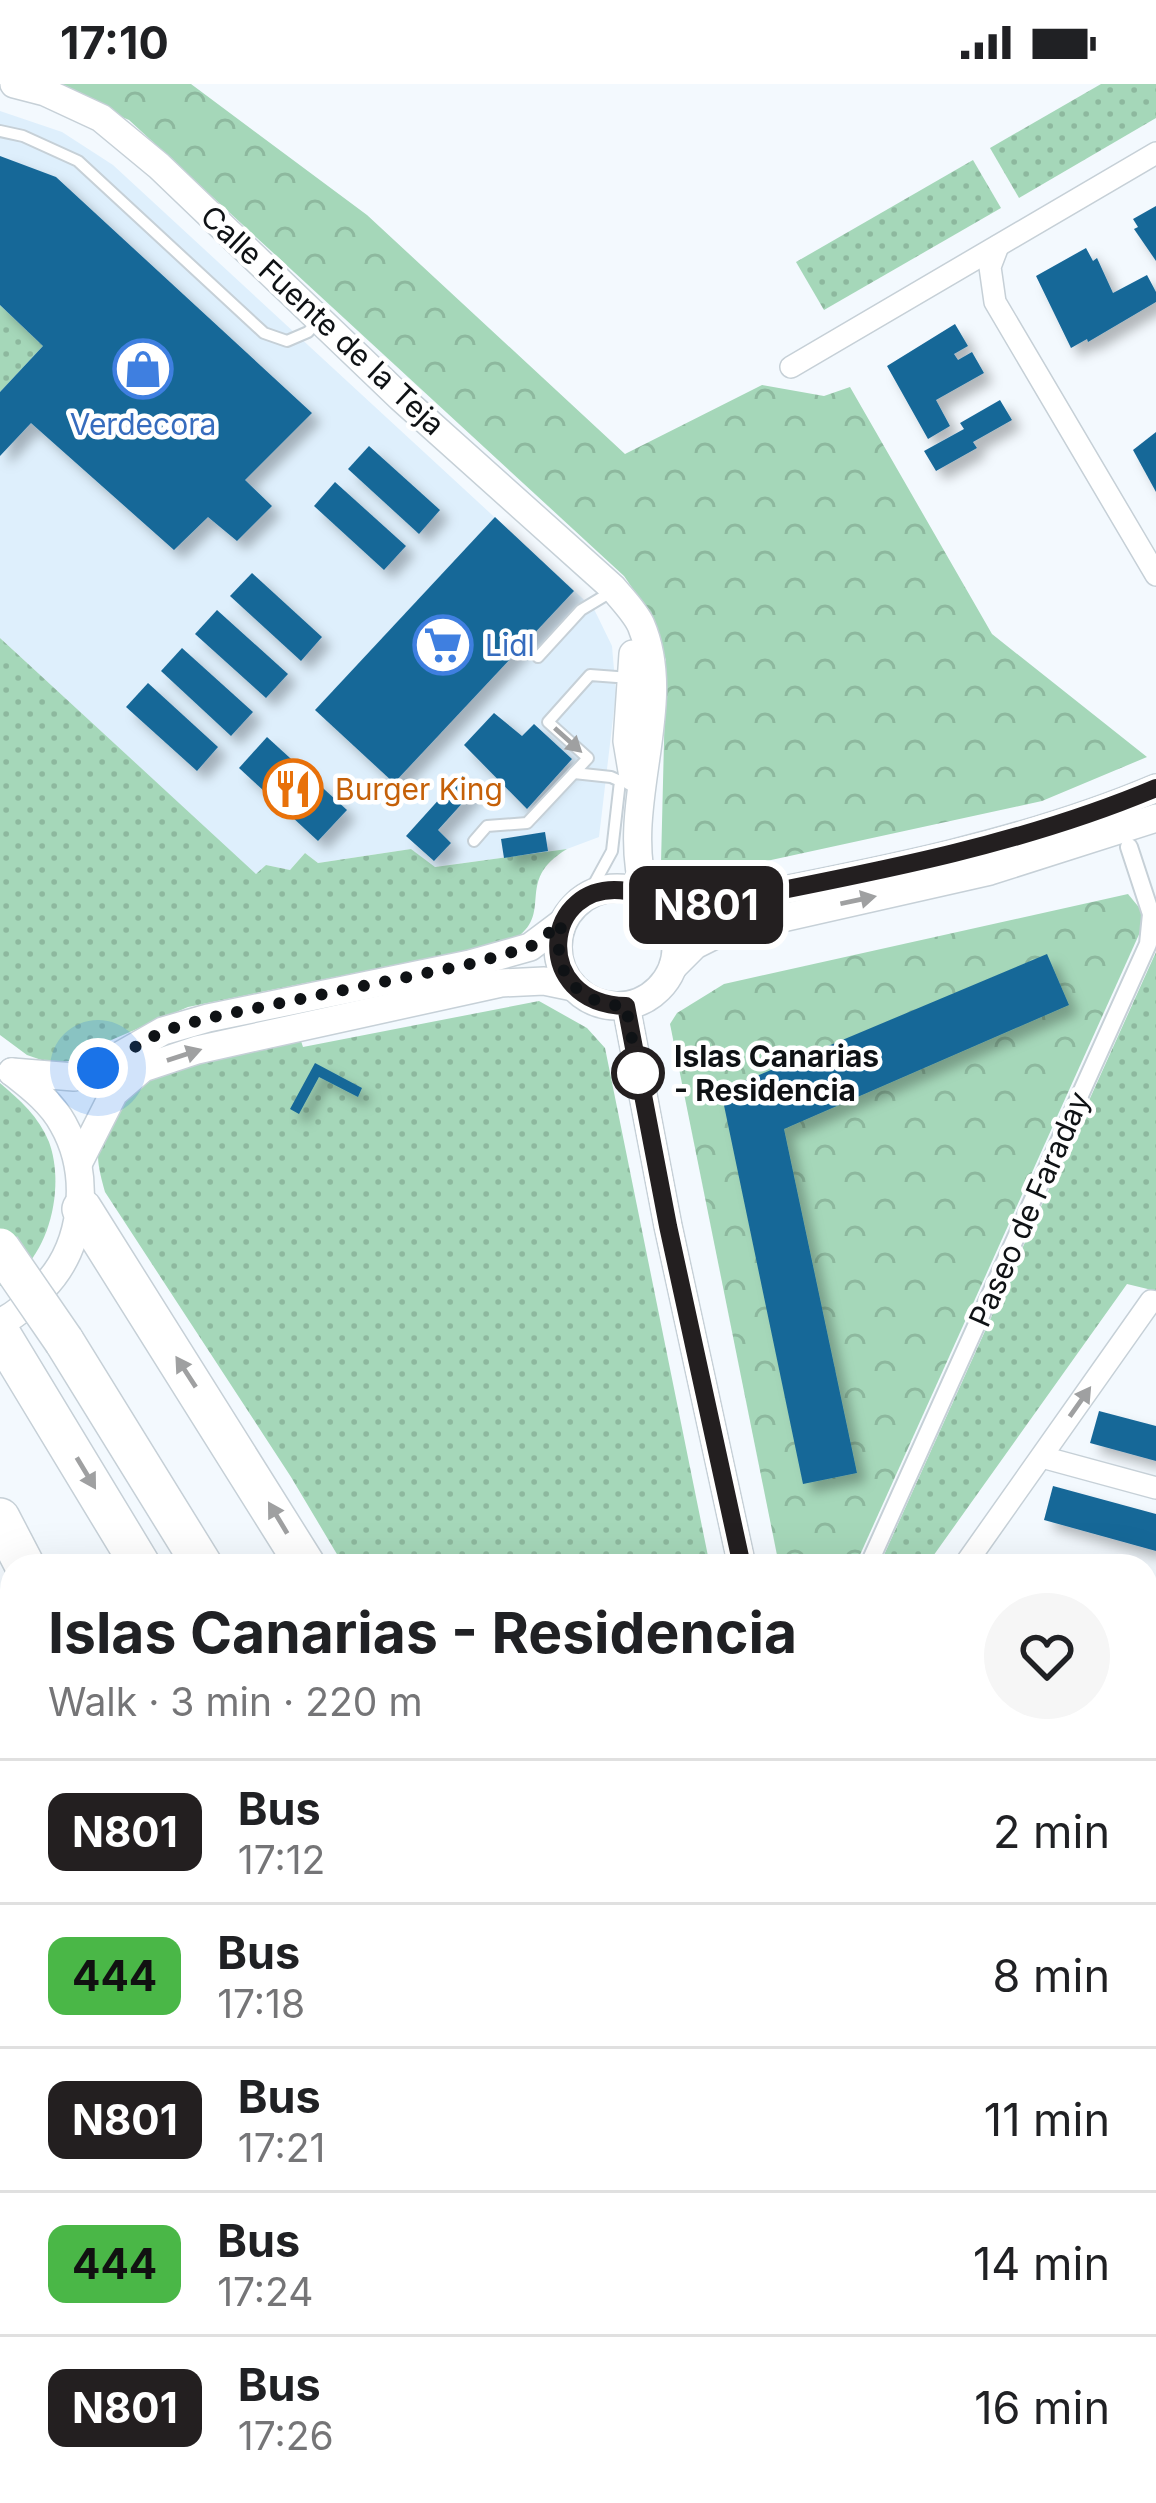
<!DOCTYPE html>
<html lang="en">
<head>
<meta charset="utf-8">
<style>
  body { margin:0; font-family:Inter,sans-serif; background:#f6f6f6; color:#202124; height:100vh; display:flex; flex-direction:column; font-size:45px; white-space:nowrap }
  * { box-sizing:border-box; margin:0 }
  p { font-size:39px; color:#757577 }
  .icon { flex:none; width:66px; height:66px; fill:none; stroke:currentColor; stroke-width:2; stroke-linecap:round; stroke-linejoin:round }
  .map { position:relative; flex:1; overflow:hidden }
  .details { position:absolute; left:0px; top:1470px; width:1158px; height:951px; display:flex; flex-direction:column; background:#fff; border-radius:36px 36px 0 0; box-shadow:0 12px 48px #0002 }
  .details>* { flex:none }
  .badge { padding:0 24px; border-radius:18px; font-size:42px; line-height:78px }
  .you { position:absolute; width:60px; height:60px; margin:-30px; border:9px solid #fff; border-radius:50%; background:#1a73e8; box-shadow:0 0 0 18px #1a73e833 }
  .map>.badge { position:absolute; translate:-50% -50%; box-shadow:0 0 0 6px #fff }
  .round { display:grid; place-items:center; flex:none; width:126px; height:126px; border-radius:63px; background:#f6f6f6 }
  .headline { display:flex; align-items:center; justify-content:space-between; height:204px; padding:0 48px }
  h1 { font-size:57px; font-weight:700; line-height:90px }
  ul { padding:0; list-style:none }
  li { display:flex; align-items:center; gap:36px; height:144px; padding:0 48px; border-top:3px solid #e0e0e0 }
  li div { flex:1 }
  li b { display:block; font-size:45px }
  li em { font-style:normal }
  li .badge { min-width:132px; font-weight:700; text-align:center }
  .status { display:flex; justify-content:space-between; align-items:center; height:84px; padding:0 60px; background:#fff; direction:ltr }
  .status svg { height:33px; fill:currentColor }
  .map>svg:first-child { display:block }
  .built { fill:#deeffc }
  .grass { fill:url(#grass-dots) }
  .park { fill:url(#park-crowns) }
  .building { fill:#186898; filter:url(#shadow) }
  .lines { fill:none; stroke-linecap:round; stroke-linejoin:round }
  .service-casing { stroke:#c6d0d7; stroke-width:14 }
  .pedestrian-casing { stroke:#c6d0d7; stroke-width:20 }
  .minor-casing { stroke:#c6d0d7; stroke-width:24 }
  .tertiary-casing { stroke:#c6d0d7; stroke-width:30 }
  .motorway-casing { stroke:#c6d0d7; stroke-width:42 }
  .service { stroke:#fff; stroke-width:10 }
  .pedestrian { stroke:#fff; stroke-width:16 }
  .minor { stroke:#fff; stroke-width:21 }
  .tertiary { stroke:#fff; stroke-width:27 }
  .motorway { stroke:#fff; stroke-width:39 }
  .motorway-bridge-casing { stroke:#c6d0d7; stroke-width:42; stroke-linecap:butt }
  .motorway-bridge { stroke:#fff; stroke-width:39 }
  .oneway { fill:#9fa0a1 }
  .line-casing { stroke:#fff; stroke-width:27 }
  .line { stroke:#231f20; stroke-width:18 }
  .walk { stroke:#0f1215; stroke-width:12; stroke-dasharray:0 21.6 }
  .stop-dot { fill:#fff; stroke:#231f20; stroke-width:6 }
  .labels { text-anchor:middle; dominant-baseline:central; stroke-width:9; stroke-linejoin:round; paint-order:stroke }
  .street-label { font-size:30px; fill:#0f1215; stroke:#fff }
  .shop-label { font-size:30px; fill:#366cbe; stroke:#fff }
  .food-label { font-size:30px; fill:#c56008; stroke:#fff; text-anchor:start }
  .stop-label { font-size:30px; font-weight:bold; fill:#0f1215; stroke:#fff; text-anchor:start }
</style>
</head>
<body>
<div class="status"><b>17:10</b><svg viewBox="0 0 49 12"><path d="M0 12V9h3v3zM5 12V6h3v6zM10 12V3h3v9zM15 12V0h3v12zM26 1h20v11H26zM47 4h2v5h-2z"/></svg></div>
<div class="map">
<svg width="1156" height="2419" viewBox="0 0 1156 2419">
  <defs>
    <pattern id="grass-dots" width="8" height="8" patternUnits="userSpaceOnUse" patternTransform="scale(3)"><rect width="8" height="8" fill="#a5d7b9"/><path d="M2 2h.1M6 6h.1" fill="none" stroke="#8db89e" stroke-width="1.8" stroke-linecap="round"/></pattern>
    <pattern id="park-crowns" width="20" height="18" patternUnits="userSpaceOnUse" patternTransform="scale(3)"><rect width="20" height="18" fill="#a5d7b9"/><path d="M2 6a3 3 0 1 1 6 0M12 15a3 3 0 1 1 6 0" fill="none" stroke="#8db89e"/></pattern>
    <filter id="shadow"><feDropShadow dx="9" dy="9" stdDeviation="6" flood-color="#0004"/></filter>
  </defs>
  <rect width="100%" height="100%" fill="#f3f9fe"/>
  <path class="built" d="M 0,27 L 62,48 L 113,81 L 594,525 L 612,562 L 616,609 L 599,753 L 567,765 L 434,783 L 411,765 L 318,779 L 305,769 L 290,786 L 266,781 L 256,791 L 0,554 Z"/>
  <g class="grass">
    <path d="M 1101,0 L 1156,0 L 1156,34 L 1019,114 L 990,64 Z"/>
    <path d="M 973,76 L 1001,124 L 824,226 L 796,178 Z"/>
    <path d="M 0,221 L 43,262 L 0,308 Z"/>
    <path d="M 0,554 L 256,790 L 266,781 L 290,786 L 305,769 L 318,779 L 411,765 L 435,783 L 567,765 C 512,798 557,829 512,857 L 188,923 L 109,957 L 84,974 L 53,980 L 27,971 L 0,951 Z"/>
    <path d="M 1156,868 L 1156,1207 L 1127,1200 L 926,1482 L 879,1482 Z"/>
    <path d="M 539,917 L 587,944 L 605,964 L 710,1482 L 344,1482 L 291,1393 L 105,1108 C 102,1097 98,1083 98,1072 C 104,978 230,971 300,954 L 303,963 Z"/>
    <path d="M 0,999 C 20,1016 39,1033 49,1058 C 66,1104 49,1180 0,1202 Z"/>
    <path d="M 1146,2379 L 1156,2398 L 1156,2419 L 874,2419 L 869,2409 L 1146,2409 Z"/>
  </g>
  <g class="park">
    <path d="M 45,0 L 191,0 L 367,131 L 625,370 L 762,301 L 824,312 L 850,303 L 992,550 L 1147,673 L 1042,717 L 689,794 L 661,779 L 666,577 L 655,537 L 624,492 L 129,36 Z"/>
    <path d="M 1128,810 L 1142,827 L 1141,846 L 855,1482 L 807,1482 L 778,1476 L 670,940 L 677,929 L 724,900 Z"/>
  </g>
  <g class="building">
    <path d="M 0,72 L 56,93 L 312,329 L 245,396 L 272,422 L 237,457 L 208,433 L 174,466 L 31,339 L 0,372 L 0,308 L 43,262 L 0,221 Z"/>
    <path d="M 1156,122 L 1156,177 L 1134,145 L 1138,143 L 1133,135 Z"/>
    <path d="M 1086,164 L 1093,177 L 1097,174 L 1113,209 L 1147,191 L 1156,208 L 1156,218 L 1088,258 L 1087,255 L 1071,264 L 1036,192 Z"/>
    <path d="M 955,240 L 968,262 L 954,270 L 958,276 L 972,268 L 984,289 L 936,316 L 950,342 L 928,355 L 887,282 Z"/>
    <path d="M 1000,316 L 1012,336 L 973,358 L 977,364 L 936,387 L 924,367 L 964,345 L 960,339 Z"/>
    <path d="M 1156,348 L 1156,408 L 1133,366 Z"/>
    <path d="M 369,362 L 440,426 L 419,450 L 348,385 Z"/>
    <path d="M 335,398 L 406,462 L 384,486 L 314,422 Z"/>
    <path d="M 495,433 L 574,507 L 394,699 L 315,626 Z"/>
    <path d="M 252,489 L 322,553 L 301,577 L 230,512 Z"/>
    <path d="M 217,526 L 288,590 L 266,614 L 195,550 Z"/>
    <path d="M 182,564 L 253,628 L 231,652 L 161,587 Z"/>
    <path d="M 148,599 L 218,663 L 197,687 L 126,623 Z"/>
    <path d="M 494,629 L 522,652 L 534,640 L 572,675 L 527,725 L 464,661 Z"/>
    <path d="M 267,653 L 347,726 L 318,757 L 239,684 Z"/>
    <path d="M 461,691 L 476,704 L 438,746 L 451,759 L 434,777 L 406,752 Z"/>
    <path d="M 545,748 L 548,767 L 504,774 L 501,755 Z"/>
    <path d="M 1047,870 L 1069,921 L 784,1045 L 857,1389 L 803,1400 L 721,1007 Z"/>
    <path d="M 315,979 L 362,1004 L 358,1013 L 319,993 L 299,1030 L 290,1025 Z"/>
    <path d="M 1099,1327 L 1156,1342 L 1156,1377 L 1090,1359 Z"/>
    <path d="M 1053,1402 L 1156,1430 L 1156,1467 L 1044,1436 Z"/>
    <path d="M 1148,1778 L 1156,1780 L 1156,1904 L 1147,1936 Z"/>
    <path d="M 1146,2150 L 1156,2153 L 1156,2195 L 1146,2192 Z"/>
  </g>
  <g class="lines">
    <defs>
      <g id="service">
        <path d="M 0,47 L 23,52 L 78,77 L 264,249 L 287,257 L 308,248 L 318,237"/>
        <path d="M 538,573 L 581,526 L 611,508"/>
        <path d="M 574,689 L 611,693 L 620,697 L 612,767 L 588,811"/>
        <path d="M 474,757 L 487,742 L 527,739 L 588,674 L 548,638 L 590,591 L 630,594"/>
      </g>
      <path id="pedestrian" d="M 868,1482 L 1148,860 L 1151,830 L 1129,763"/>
      <g id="minor">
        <path d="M 998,162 L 990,183 L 995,218 L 1156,491"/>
        <path d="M 791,283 L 1156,69"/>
        <path d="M 1042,1373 L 1156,1404"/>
        <path d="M 964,1482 L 1151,1217 L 1156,1218"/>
        <path d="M 0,1533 L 12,1556"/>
        <path d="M 1146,1587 L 1156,1590"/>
        <path d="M 1146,1656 L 1156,1620"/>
        <path d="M 1146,1957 L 1156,1960"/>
      </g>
      <g id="tertiary">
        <path d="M 14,0 L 45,8 L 101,34 L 159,82 L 400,313 L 613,504 C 622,515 635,528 641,541 C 676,622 618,722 645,810"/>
        <path d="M 633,693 L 627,657 L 633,570"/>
        <circle cx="617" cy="863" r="59"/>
        <path d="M 666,829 C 827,797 1005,768 1156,704"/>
        <path d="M 673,883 L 695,861 L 721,848 L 990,787 L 1156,734"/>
        <path d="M 626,922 L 668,1142 L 742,1482"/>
        <path d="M 12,988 L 74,993 L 98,984 L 163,947 L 208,934 L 470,880 L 530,863 L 562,839"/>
        <path d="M 79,1078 L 114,1009 L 143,984 L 197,966 L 501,899 L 544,897 L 573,903"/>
        <path d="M 0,1238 C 18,1231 29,1217 43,1204 C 84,1163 92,1091 63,1040 C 51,1018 31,1003 12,988"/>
        <path d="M 1146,2312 L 1156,2331"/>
      </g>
      <g id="motorway">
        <path d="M 82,1125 L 306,1482"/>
        <path d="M 0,1249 L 141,1482"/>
        <path d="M 64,1257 L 203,1482"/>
        <path d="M 0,1434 L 25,1482"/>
        <path d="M 504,2409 L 509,2419"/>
        <path d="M 635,2409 L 640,2419"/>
        <path d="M 726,2409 L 730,2419"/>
        <path d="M 840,2409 L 845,2419"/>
      </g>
    </defs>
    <use href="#service" class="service-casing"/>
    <use href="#pedestrian" class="pedestrian-casing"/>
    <use href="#minor" class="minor-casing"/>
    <use href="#tertiary" class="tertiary-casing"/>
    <use href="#motorway" class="motorway-casing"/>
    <use href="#service" class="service"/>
    <use href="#pedestrian" class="pedestrian"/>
    <use href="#minor" class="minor"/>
    <use href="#tertiary" class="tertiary"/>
    <use href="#motorway" class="motorway"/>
    <defs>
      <path id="motorway-bridge" d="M 0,1164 L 64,1257"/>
    </defs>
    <use href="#motorway-bridge" class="motorway-bridge-casing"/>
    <use href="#motorway-bridge" class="motorway-bridge"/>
  </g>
  <defs><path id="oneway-solid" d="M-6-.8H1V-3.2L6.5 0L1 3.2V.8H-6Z" transform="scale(3)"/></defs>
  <g class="oneway">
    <use href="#oneway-solid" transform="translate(568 656) rotate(42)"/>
    <use href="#oneway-solid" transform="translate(858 816) rotate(-12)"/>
    <use href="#oneway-solid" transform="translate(184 971) rotate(-18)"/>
    <use href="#oneway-solid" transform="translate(186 1288) rotate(-123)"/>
    <use href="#oneway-solid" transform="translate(1080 1318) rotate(-55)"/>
    <use href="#oneway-solid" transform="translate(86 1389) rotate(59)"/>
    <use href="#oneway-solid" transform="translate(278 1434) rotate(-121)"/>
  </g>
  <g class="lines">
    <defs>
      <path id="line" d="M 742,1482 L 668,1142 L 626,922 C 530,920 541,794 627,807 C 645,810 653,815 666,829 C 829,796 1002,769 1156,704"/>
    </defs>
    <use href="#line" class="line-casing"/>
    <use href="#line" class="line"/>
    <path class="walk" d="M 98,984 L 163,947 L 208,934 L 470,880 L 530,863 L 562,839 C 549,887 577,921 626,922 L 638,989"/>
  </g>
  <defs>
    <symbol id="shop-ring" viewBox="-11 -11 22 22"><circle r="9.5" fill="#fff" stroke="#3f7fe0" stroke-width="1.5"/><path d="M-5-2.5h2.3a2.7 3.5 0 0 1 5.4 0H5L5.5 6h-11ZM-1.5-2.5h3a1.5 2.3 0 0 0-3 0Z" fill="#3f7fe0"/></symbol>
    <symbol id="supermarket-ring" viewBox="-11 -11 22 22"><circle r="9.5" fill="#fff" stroke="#3f7fe0" stroke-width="1.5"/><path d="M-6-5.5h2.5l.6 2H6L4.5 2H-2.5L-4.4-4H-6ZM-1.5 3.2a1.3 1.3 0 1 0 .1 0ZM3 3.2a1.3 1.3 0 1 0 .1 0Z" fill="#3f7fe0"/></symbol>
    <symbol id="restaurant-ring" viewBox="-11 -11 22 22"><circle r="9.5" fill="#fff" stroke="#e8710a" stroke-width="1.5"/><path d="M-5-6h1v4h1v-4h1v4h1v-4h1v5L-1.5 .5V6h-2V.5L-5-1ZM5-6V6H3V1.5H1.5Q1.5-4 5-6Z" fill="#e8710a"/></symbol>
  </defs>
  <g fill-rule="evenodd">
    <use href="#shop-ring" x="110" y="252" width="66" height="66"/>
    <use href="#supermarket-ring" x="410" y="528" width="66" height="66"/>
    <use href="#restaurant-ring" x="260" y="672" width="66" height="66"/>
  </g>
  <circle class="stop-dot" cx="638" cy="989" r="24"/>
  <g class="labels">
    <g class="street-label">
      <text transform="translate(323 236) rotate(43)">Calle Fuente de la Teja</text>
      <text transform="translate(1029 1125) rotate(-66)">Paseo de Faraday</text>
    </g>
    <g class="shop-label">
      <text x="143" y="340">Verdecora</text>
      <text x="485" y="561" text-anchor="start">Lidl</text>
    </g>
    <g class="food-label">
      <text x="335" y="705">Burger King</text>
    </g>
    <g class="stop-label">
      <text x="674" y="972">Islas Canarias<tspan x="674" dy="34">- Residencia</tspan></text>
    </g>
  </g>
</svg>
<div class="you" style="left:98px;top:984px"></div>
<b class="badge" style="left:706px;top:821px;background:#231f20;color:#fff">N801</b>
<section class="details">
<div class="headline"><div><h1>Islas Canarias - Residencia</h1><p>Walk · 3 min · 220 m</p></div><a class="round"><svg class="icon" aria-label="heart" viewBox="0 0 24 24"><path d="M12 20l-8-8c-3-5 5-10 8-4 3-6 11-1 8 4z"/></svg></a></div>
<ul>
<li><span class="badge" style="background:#231f20;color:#fff">N801</span><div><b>Bus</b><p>17:12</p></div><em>2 min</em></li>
<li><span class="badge" style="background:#4ab747;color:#111">444</span><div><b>Bus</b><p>17:18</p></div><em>8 min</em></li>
<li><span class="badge" style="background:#231f20;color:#fff">N801</span><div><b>Bus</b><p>17:21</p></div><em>11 min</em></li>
<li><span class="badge" style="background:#4ab747;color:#111">444</span><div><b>Bus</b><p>17:24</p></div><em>14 min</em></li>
<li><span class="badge" style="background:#231f20;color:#fff">N801</span><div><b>Bus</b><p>17:26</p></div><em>16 min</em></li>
</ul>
</section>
</div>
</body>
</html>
